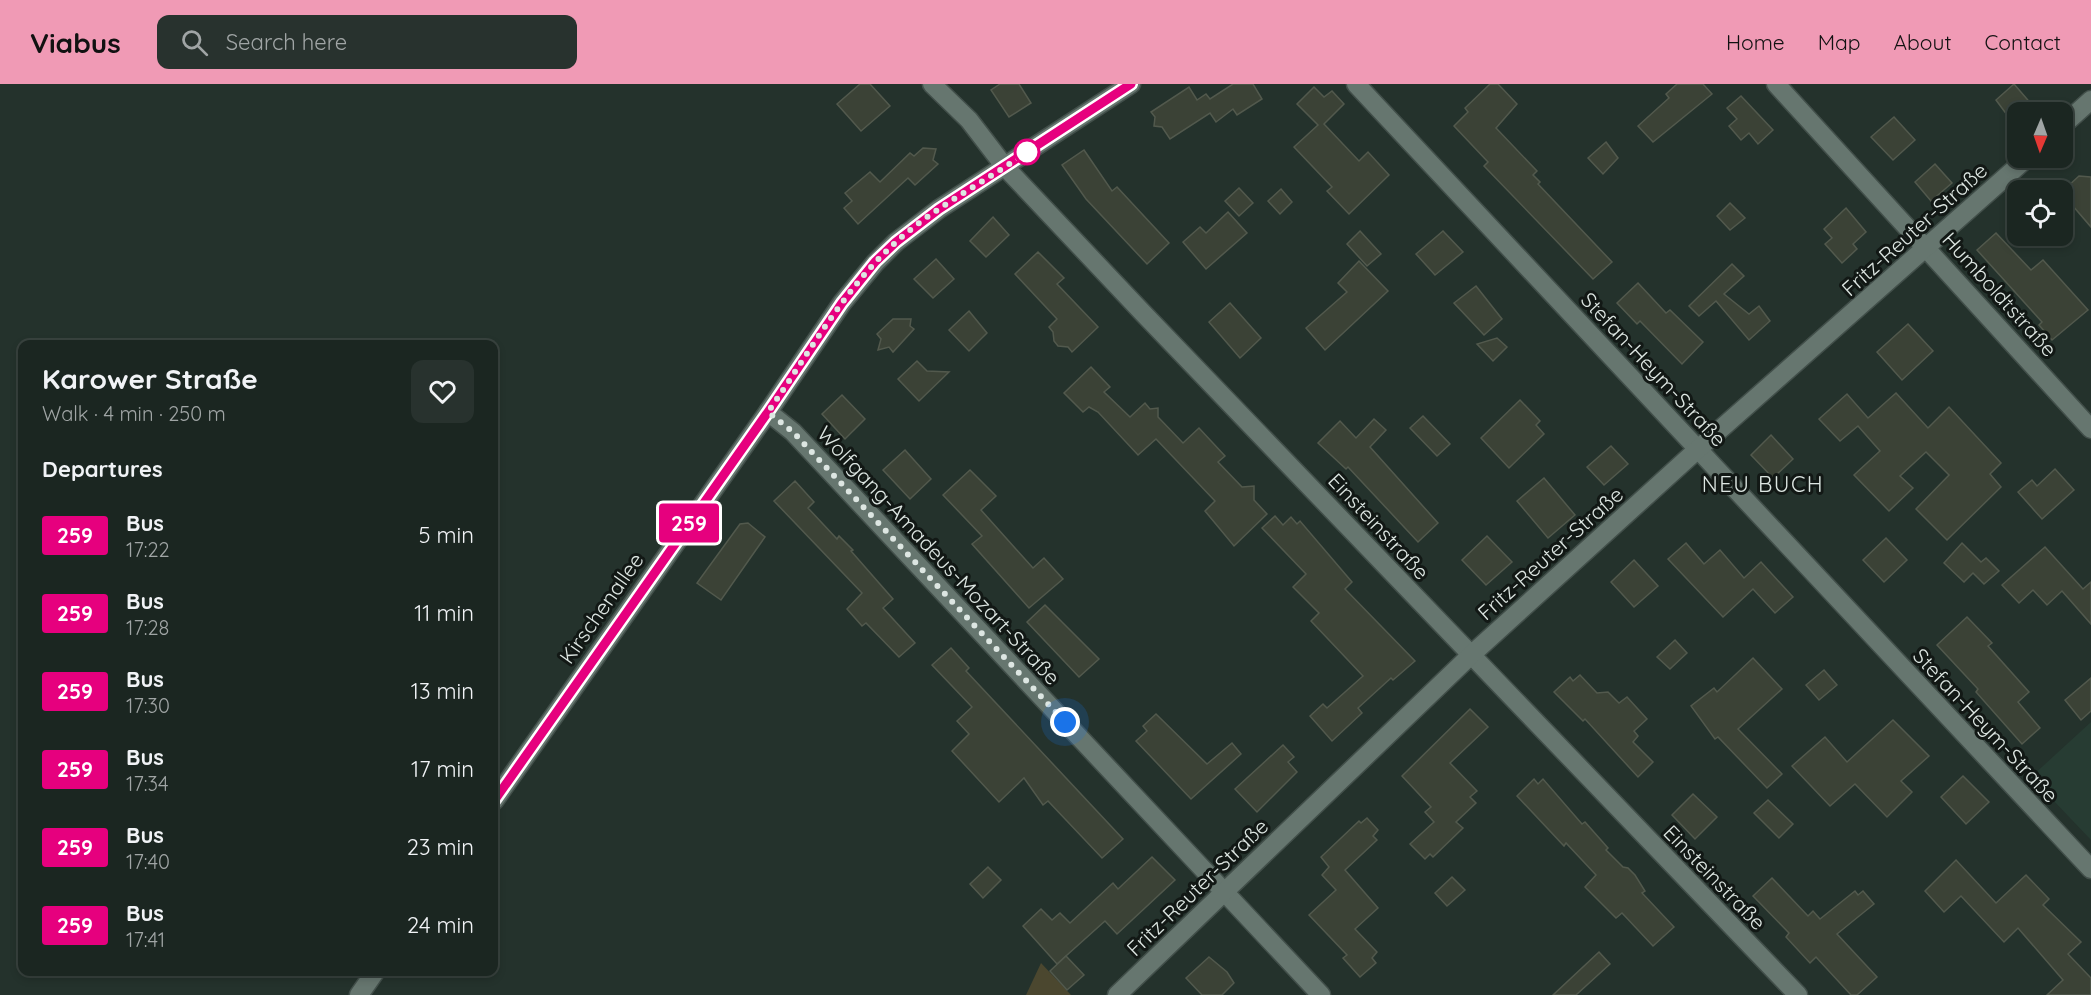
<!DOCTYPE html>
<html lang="en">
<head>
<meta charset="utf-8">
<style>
  body { margin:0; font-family:Quicksand,sans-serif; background:#28322e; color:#f1f3f6; height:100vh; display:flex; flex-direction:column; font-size:22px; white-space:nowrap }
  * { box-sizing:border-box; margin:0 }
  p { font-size:20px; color:#a0a5a5 }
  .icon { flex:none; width:33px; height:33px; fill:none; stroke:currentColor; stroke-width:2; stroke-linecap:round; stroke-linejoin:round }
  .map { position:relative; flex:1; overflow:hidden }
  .details { position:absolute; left:18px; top:256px; width:480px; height:636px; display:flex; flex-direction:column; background:#1b2621; border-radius:12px; box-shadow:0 3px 9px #0003,0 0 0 2px #39433f }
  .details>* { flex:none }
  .badge { padding:0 12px; border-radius:4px; font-size:21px; line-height:39px }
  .needle { width:39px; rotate:182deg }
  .buttons { position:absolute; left:2007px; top:18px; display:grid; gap:12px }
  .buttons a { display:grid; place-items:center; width:66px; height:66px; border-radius:12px; background:#1b2621; box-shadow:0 3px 9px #0003,0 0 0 2px #39433f; font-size:30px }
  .you { position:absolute; width:30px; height:30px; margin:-15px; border:4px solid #fff; border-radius:50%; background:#1a73e8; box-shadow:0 0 0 9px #1a73e833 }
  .map>.badge { position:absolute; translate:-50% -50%; box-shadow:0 0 0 3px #fff }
  h2 { padding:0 24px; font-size:22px; line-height:54px }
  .round { display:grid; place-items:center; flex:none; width:63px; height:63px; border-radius:12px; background:#28322e }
  .summary { display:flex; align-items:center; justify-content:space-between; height:102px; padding:0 24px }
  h1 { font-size:28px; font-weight:800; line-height:45px }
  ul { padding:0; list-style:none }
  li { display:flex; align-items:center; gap:18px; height:78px; padding:0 24px }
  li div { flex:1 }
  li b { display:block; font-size:22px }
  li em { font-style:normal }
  li .badge { min-width:66px; font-weight:700; text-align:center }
  header { display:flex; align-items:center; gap:36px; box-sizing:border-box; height:84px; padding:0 30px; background:#f09ab5; color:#111 }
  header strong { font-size:28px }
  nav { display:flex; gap:33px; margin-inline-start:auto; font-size:21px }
  .search { width:420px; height:54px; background:#28322e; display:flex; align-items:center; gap:15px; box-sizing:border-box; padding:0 21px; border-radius:12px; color:#a0a5a5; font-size:22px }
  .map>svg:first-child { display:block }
  .built { fill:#273c33 }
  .green { fill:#4b472f }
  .building { fill:#3b4236; stroke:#52594d; stroke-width:1.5 }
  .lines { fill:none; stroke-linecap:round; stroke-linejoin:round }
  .street-casing { stroke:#424f4a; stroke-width:21 }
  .street { stroke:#66766f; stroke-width:18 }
  .line-casing { stroke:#fff; stroke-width:14 }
  .line { stroke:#e6007e; stroke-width:9 }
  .walk { stroke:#dde6e2; stroke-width:6; stroke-dasharray:0 10.8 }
  .stop-dot { fill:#fff; stroke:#e6007e; stroke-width:3 }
  .labels { text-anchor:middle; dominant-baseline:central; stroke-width:6; stroke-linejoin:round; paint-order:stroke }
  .street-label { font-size:21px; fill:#dde6e2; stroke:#121815 }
  .neighbourhood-label { font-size:22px; letter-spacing:1.5px; fill:#dde6e2; stroke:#121815 }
</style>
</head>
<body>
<header>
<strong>Viabus</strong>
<div class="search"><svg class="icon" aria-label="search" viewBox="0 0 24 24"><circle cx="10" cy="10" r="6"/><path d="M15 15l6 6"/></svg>Search here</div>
<nav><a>Home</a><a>Map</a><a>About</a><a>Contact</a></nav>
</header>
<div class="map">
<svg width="2091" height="911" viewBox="0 0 2091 911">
  <rect width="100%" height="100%" fill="#24322c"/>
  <path class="built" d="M 2091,638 L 2091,756 L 2031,693 Z"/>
  <path class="green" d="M 1041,879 L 1071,911 L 1026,911 Z"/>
  <g class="building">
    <path d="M 860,0 L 870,0 L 890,22 L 861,47 L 837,20 Z"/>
    <path d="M 1000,0 L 1019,0 L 1031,19 L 1009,33 L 991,6 Z"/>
    <path d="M 1233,0 L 1253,0 L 1262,15 L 1237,31 L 1233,25 L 1216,38 L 1210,29 L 1170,55 L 1162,43 L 1154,42 L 1155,33 L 1151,28 L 1189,3 L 1197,16 L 1206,10 L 1210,15 Z"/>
    <path d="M 1490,0 L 1498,0 L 1517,20 L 1496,44 L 1537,87 L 1533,91 L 1540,98 L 1538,100 L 1612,178 L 1593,195 L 1484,82 L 1488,78 L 1454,42 L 1468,28 L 1465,24 Z"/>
    <path d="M 1677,0 L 1703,0 L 1712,10 L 1653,58 L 1638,42 L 1669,14 L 1666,10 Z"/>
    <path d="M 2014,0 L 2033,22 L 2025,28 L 2018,28 L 2018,35 L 2013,39 L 1996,16 Z"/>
    <path d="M 1314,3 L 1324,13 L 1332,7 L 1344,20 L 1324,40 L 1359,77 L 1368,68 L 1389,91 L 1349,130 L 1327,107 L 1332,103 L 1294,63 L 1318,41 L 1297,20 Z"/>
    <path d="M 1741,12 L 1773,46 L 1758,60 L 1749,49 L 1741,56 L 1729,42 L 1737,35 L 1727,24 Z"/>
    <path d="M 1894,33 L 1915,56 L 1893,76 L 1871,53 Z"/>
    <path d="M 1606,58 L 1618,74 L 1603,90 L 1588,74 Z"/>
    <path d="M 923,64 L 936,65 L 933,76 L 938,80 L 915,101 L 908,94 L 858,140 L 844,124 L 852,117 L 845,109 L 870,88 L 880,98 L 910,69 L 914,72 Z"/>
    <path d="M 1084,66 L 1112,107 L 1117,103 L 1169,159 L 1147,180 L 1086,115 L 1062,81 Z"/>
    <path d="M 1935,80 L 1952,99 L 1931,117 L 1915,98 Z"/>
    <path d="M 2079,92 L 2091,93 L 2091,143 L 2066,114 L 2067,103 Z"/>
    <path d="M 1239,104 L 1253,119 L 1239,132 L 1225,117 Z"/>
    <path d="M 1281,105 L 1292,118 L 1280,130 L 1268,117 Z"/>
    <path d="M 1730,119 L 1745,134 L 1730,146 L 1717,132 Z"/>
    <path d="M 1846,124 L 1866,148 L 1853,160 L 1857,165 L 1842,179 L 1825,160 L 1832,154 L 1824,145 Z"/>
    <path d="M 1228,128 L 1247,149 L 1206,185 L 1183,158 L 1200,143 L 1206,149 Z"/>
    <path d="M 993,133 L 1009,151 L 986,173 L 970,157 Z"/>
    <path d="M 1360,147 L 1381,170 L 1367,182 L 1347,160 Z"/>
    <path d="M 1443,147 L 1463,168 L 1435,191 L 1416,170 Z"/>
    <path d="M 1996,149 L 2031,186 L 2043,176 L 2088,226 L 2052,256 L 2039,241 L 2042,238 L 1977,166 Z"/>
    <path d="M 1038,168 L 1064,194 L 1057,200 L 1098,243 L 1072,268 L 1068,263 L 1058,262 L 1054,257 L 1053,248 L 1049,243 L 1057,235 L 1015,190 Z"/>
    <path d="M 936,175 L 954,195 L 933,214 L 914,195 Z"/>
    <path d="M 1359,177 L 1388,207 L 1325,266 L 1306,244 L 1347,208 L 1338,199 Z"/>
    <path d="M 1732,180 L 1744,192 L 1724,210 L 1749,230 L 1759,222 L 1770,237 L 1749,256 L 1716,217 L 1699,232 L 1689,222 Z"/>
    <path d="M 1638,199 L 1666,229 L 1670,226 L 1703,258 L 1682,280 L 1640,237 L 1637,240 L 1617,219 Z"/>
    <path d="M 1476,202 L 1502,235 L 1484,251 L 1454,219 Z"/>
    <path d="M 1230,219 L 1261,254 L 1240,274 L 1209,238 Z"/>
    <path d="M 969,227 L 987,249 L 969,267 L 949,246 Z"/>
    <path d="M 893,235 L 911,235 L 910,242 L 914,245 L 893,268 L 889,263 L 878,266 L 881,255 L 877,250 Z"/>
    <path d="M 1908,240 L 1933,267 L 1902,296 L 1877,268 Z"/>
    <path d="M 1497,254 L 1507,263 L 1493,277 L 1477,260 Z"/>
    <path d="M 917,277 L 927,287 L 949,288 L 919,317 L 898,295 Z"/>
    <path d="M 1091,283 L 1110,303 L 1104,308 L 1130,333 L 1145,319 L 1150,325 L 1158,324 L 1158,333 L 1183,359 L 1199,344 L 1225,372 L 1218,378 L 1242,403 L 1254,402 L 1254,416 L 1267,430 L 1234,462 L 1205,427 L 1215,417 L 1156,355 L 1138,371 L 1098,328 L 1089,323 L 1083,328 L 1064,309 Z"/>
    <path d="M 1896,309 L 1928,344 L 1949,323 L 2001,379 L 1990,390 L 2001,403 L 1947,456 L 1916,425 L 1949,391 L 1926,368 L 1900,392 L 1913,404 L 1889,427 L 1854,391 L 1880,367 L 1858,342 L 1840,357 L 1819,335 L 1847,310 L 1868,334 Z"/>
    <path d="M 842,311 L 865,335 L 845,355 L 822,330 Z"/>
    <path d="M 1520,316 L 1540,337 L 1536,341 L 1544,350 L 1509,384 L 1481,354 Z"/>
    <path d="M 1423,332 L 1450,360 L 1437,372 L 1410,344 Z"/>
    <path d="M 1374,335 L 1386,346 L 1370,363 L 1438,439 L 1418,458 L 1348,383 L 1346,385 L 1318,359 L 1340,337 L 1356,354 Z"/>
    <path d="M 1771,351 L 1793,375 L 1773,394 L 1751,371 Z"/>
    <path d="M 1611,362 L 1628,380 L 1604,401 L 1587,383 Z"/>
    <path d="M 905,366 L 931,395 L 910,415 L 883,386 Z"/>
    <path d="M 2055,385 L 2074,406 L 2042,435 L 2018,408 L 2032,396 L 2037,402 Z"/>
    <path d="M 970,386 L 996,412 L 981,426 L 1033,484 L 1044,474 L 1063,495 L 1029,524 L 972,460 L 982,452 L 943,411 Z"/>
    <path d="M 1544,394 L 1575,431 L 1548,454 L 1517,417 Z"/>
    <path d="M 795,397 L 814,418 L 808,424 L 837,455 L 839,452 L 853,466 L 851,467 L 893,515 L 883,524 L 915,559 L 899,573 L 866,539 L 862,542 L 847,525 L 862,509 L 774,417 Z"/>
    <path d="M 1275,432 L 1283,441 L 1291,433 L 1297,440 L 1300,437 L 1352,498 L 1345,505 L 1415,577 L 1393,596 L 1391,594 L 1358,624 L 1362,629 L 1332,657 L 1310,632 L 1323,620 L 1327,624 L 1363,592 L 1311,537 L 1319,529 L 1293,503 L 1306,490 L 1262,444 Z"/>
    <path d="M 748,439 L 765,453 L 721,516 L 697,499 L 740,440 Z"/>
    <path d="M 1487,452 L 1512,478 L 1486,501 L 1462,476 Z"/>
    <path d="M 1886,454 L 1907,476 L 1884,498 L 1863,476 Z"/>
    <path d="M 1686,459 L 1704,480 L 1720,466 L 1744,494 L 1761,478 L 1793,513 L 1775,529 L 1753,505 L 1723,533 L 1668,475 Z"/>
    <path d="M 1962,459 L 1981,478 L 1986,474 L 1999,487 L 1984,500 L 1973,489 L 1964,498 L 1944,479 Z"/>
    <path d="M 2045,463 L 2083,505 L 2091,498 L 2091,540 L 2062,507 L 2047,521 L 2033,506 L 2019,519 L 2002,501 Z"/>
    <path d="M 1634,476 L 1658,502 L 1634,523 L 1611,498 Z"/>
    <path d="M 1045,521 L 1099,575 L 1079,593 L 1027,538 Z"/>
    <path d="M 1967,533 L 1992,559 L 1988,562 L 2029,608 L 2018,618 L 2040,644 L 2022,660 L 1976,608 L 1978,605 L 1937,561 Z"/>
    <path d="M 1675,556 L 1687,569 L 1670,585 L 1657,573 Z"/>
    <path d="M 951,564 L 969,584 L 966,587 L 1123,755 L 1102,774 L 1048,717 L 1043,721 L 1024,694 L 999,718 L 952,667 L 969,650 L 957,637 L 972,623 L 932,581 Z"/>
    <path d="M 1753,574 L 1782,605 L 1738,645 L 1782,690 L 1767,704 L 1718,653 L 1715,655 L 1691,622 L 1714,604 L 1717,608 Z"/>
    <path d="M 1824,586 L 1837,601 L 1819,616 L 1806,601 Z"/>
    <path d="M 1580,591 L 1597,609 L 1608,608 L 1619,619 L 1627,613 L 1647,635 L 1634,647 L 1638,652 L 1633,658 L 1653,678 L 1638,693 L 1585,635 L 1583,637 L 1554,608 L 1570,593 L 1573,597 Z"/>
    <path d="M 2091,594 L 2091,627 L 2081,636 L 2065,616 Z"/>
    <path d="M 1470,625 L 1488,643 L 1450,679 L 1477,707 L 1470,713 L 1476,719 L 1456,738 L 1463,744 L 1433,773 L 1430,770 L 1425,775 L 1410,760 L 1434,738 L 1425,728 L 1431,723 L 1402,692 Z"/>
    <path d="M 1156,630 L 1207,680 L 1232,659 L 1241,670 L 1191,715 L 1136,657 L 1147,647 L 1143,642 Z"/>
    <path d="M 1893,636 L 1929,672 L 1901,697 L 1912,708 L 1887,733 L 1855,700 L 1830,722 L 1792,682 L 1825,653 L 1847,678 Z"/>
    <path d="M 1283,661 L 1294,673 L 1288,678 L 1297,688 L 1257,728 L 1235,705 Z"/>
    <path d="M 1963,692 L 1989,718 L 1966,740 L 1941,713 Z"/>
    <path d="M 1534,695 L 1538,700 L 1543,695 L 1582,740 L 1585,738 L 1608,764 L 1606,766 L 1623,783 L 1628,784 L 1635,791 L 1645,807 L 1642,809 L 1674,843 L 1653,862 L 1622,829 L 1616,834 L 1585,803 L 1596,791 L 1566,759 L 1564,762 L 1517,712 Z"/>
    <path d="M 1693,710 L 1717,733 L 1695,755 L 1672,731 Z"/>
    <path d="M 1768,716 L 1793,740 L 1779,754 L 1754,729 Z"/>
    <path d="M 1367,734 L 1378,746 L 1373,752 L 1377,756 L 1345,786 L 1378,824 L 1355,845 L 1377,868 L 1372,874 L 1376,879 L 1360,893 L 1343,874 L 1347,871 L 1309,831 L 1336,806 L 1322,791 L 1329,783 L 1321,773 L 1359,737 L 1361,739 Z"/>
    <path d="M 1152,773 L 1175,796 L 1117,850 L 1105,837 L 1057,880 L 1023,842 L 1041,825 L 1052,836 L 1060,829 L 1070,839 L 1113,799 L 1118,805 Z"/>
    <path d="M 1956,776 L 1996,819 L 2026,791 L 2049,815 L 2043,821 L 2081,858 L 2068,870 L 2091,894 L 2091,911 L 2047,911 L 2063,896 L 2018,844 L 2004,858 L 1961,812 L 1944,828 L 1925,807 Z"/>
    <path d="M 988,783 L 1001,796 L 983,814 L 970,800 Z"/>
    <path d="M 1452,793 L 1465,806 L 1447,822 L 1435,809 Z"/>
    <path d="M 1772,794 L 1808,832 L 1813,827 L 1820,835 L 1855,807 L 1858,811 L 1863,807 L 1874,820 L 1837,850 L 1877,893 L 1857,911 L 1851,911 L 1816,873 L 1810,879 L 1786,853 L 1789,849 L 1753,812 Z"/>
    <path d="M 1599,868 L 1610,880 L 1576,911 L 1553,911 Z"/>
    <path d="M 1066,872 L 1084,891 L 1067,906 L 1050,887 Z"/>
    <path d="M 1209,873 L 1227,888 L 1234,899 L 1222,911 L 1202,911 L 1186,894 Z"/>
  </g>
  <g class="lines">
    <defs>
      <g id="street">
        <path d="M 932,0 L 969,36 L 1005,83 L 1142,228 L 1798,911"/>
        <path d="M 1356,0 L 2091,785"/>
        <path d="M 1776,0 L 2091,345"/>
        <path d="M 2062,42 L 2091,16"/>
        <path d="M 768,328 L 793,348 L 1321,911"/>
        <path d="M 494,717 L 768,328 L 842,219 L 875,179 L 896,158 L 939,125 L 1131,0"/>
        <path d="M 359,911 L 375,888"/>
        <path d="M 1117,911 L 1471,571 L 1698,365 L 2027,74"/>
      </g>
    </defs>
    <use href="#street" class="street-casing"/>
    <use href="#street" class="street"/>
  </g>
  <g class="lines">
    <defs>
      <path id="line" d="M 494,717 L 768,328 L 842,219 L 875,178 L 896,158 L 939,125 L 1131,0"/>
    </defs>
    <use href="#line" class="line-casing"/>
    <use href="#line" class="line"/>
    <path class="walk" d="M 1027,68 C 985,98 934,123 895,159 C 843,206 808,271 768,328 L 793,348 L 1065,638"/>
  </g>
  <circle class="stop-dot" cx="1027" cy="68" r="12"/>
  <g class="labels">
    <g class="street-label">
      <text transform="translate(1914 145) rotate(-42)">Fritz-Reuter-Straße</text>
      <text transform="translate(2000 210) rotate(48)">Humboldtstraße</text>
      <text transform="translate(1654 285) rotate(47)">Stefan-Heym-Straße</text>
      <text transform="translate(1379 442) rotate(47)">Einsteinstraße</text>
      <text transform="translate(1550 469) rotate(-42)">Fritz-Reuter-Straße</text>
      <text transform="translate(939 471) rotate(47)">Wolfgang-Amadeus-Mozart-Straße</text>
      <text transform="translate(601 524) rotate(-55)">Kirschenallee</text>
      <text transform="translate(1986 641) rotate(47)">Stefan-Heym-Straße</text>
      <text transform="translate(1715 793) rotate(46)">Einsteinstraße</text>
      <text transform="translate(1197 803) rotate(-44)">Fritz-Reuter-Straße</text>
    </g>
    <g class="neighbourhood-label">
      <text x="1763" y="400">NEU BUCH</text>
    </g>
  </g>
</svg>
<div class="buttons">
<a><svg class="needle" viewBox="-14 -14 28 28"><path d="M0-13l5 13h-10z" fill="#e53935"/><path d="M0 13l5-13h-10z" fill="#a0a5a5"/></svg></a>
<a><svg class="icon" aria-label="locate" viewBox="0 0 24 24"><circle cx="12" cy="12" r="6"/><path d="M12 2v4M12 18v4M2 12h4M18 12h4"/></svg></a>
</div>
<div class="you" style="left:1065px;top:638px"></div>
<b class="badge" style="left:689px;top:439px;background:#e6007e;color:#fff">259</b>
<section class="details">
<div class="summary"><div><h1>Karower Straße</h1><p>Walk · 4 min · 250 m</p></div><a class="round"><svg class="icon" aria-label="heart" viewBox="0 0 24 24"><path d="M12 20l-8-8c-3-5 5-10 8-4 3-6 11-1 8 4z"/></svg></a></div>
<h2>Departures</h2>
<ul>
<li><span class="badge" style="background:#e6007e;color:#fff">259</span><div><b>Bus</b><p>17:22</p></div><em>5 min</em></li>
<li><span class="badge" style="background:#e6007e;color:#fff">259</span><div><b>Bus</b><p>17:28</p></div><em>11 min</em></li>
<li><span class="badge" style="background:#e6007e;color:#fff">259</span><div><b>Bus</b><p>17:30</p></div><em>13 min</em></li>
<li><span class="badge" style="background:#e6007e;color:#fff">259</span><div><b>Bus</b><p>17:34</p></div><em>17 min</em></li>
<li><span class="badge" style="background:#e6007e;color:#fff">259</span><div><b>Bus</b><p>17:40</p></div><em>23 min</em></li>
<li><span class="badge" style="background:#e6007e;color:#fff">259</span><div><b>Bus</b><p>17:41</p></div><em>24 min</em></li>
</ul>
</section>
</div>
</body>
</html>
